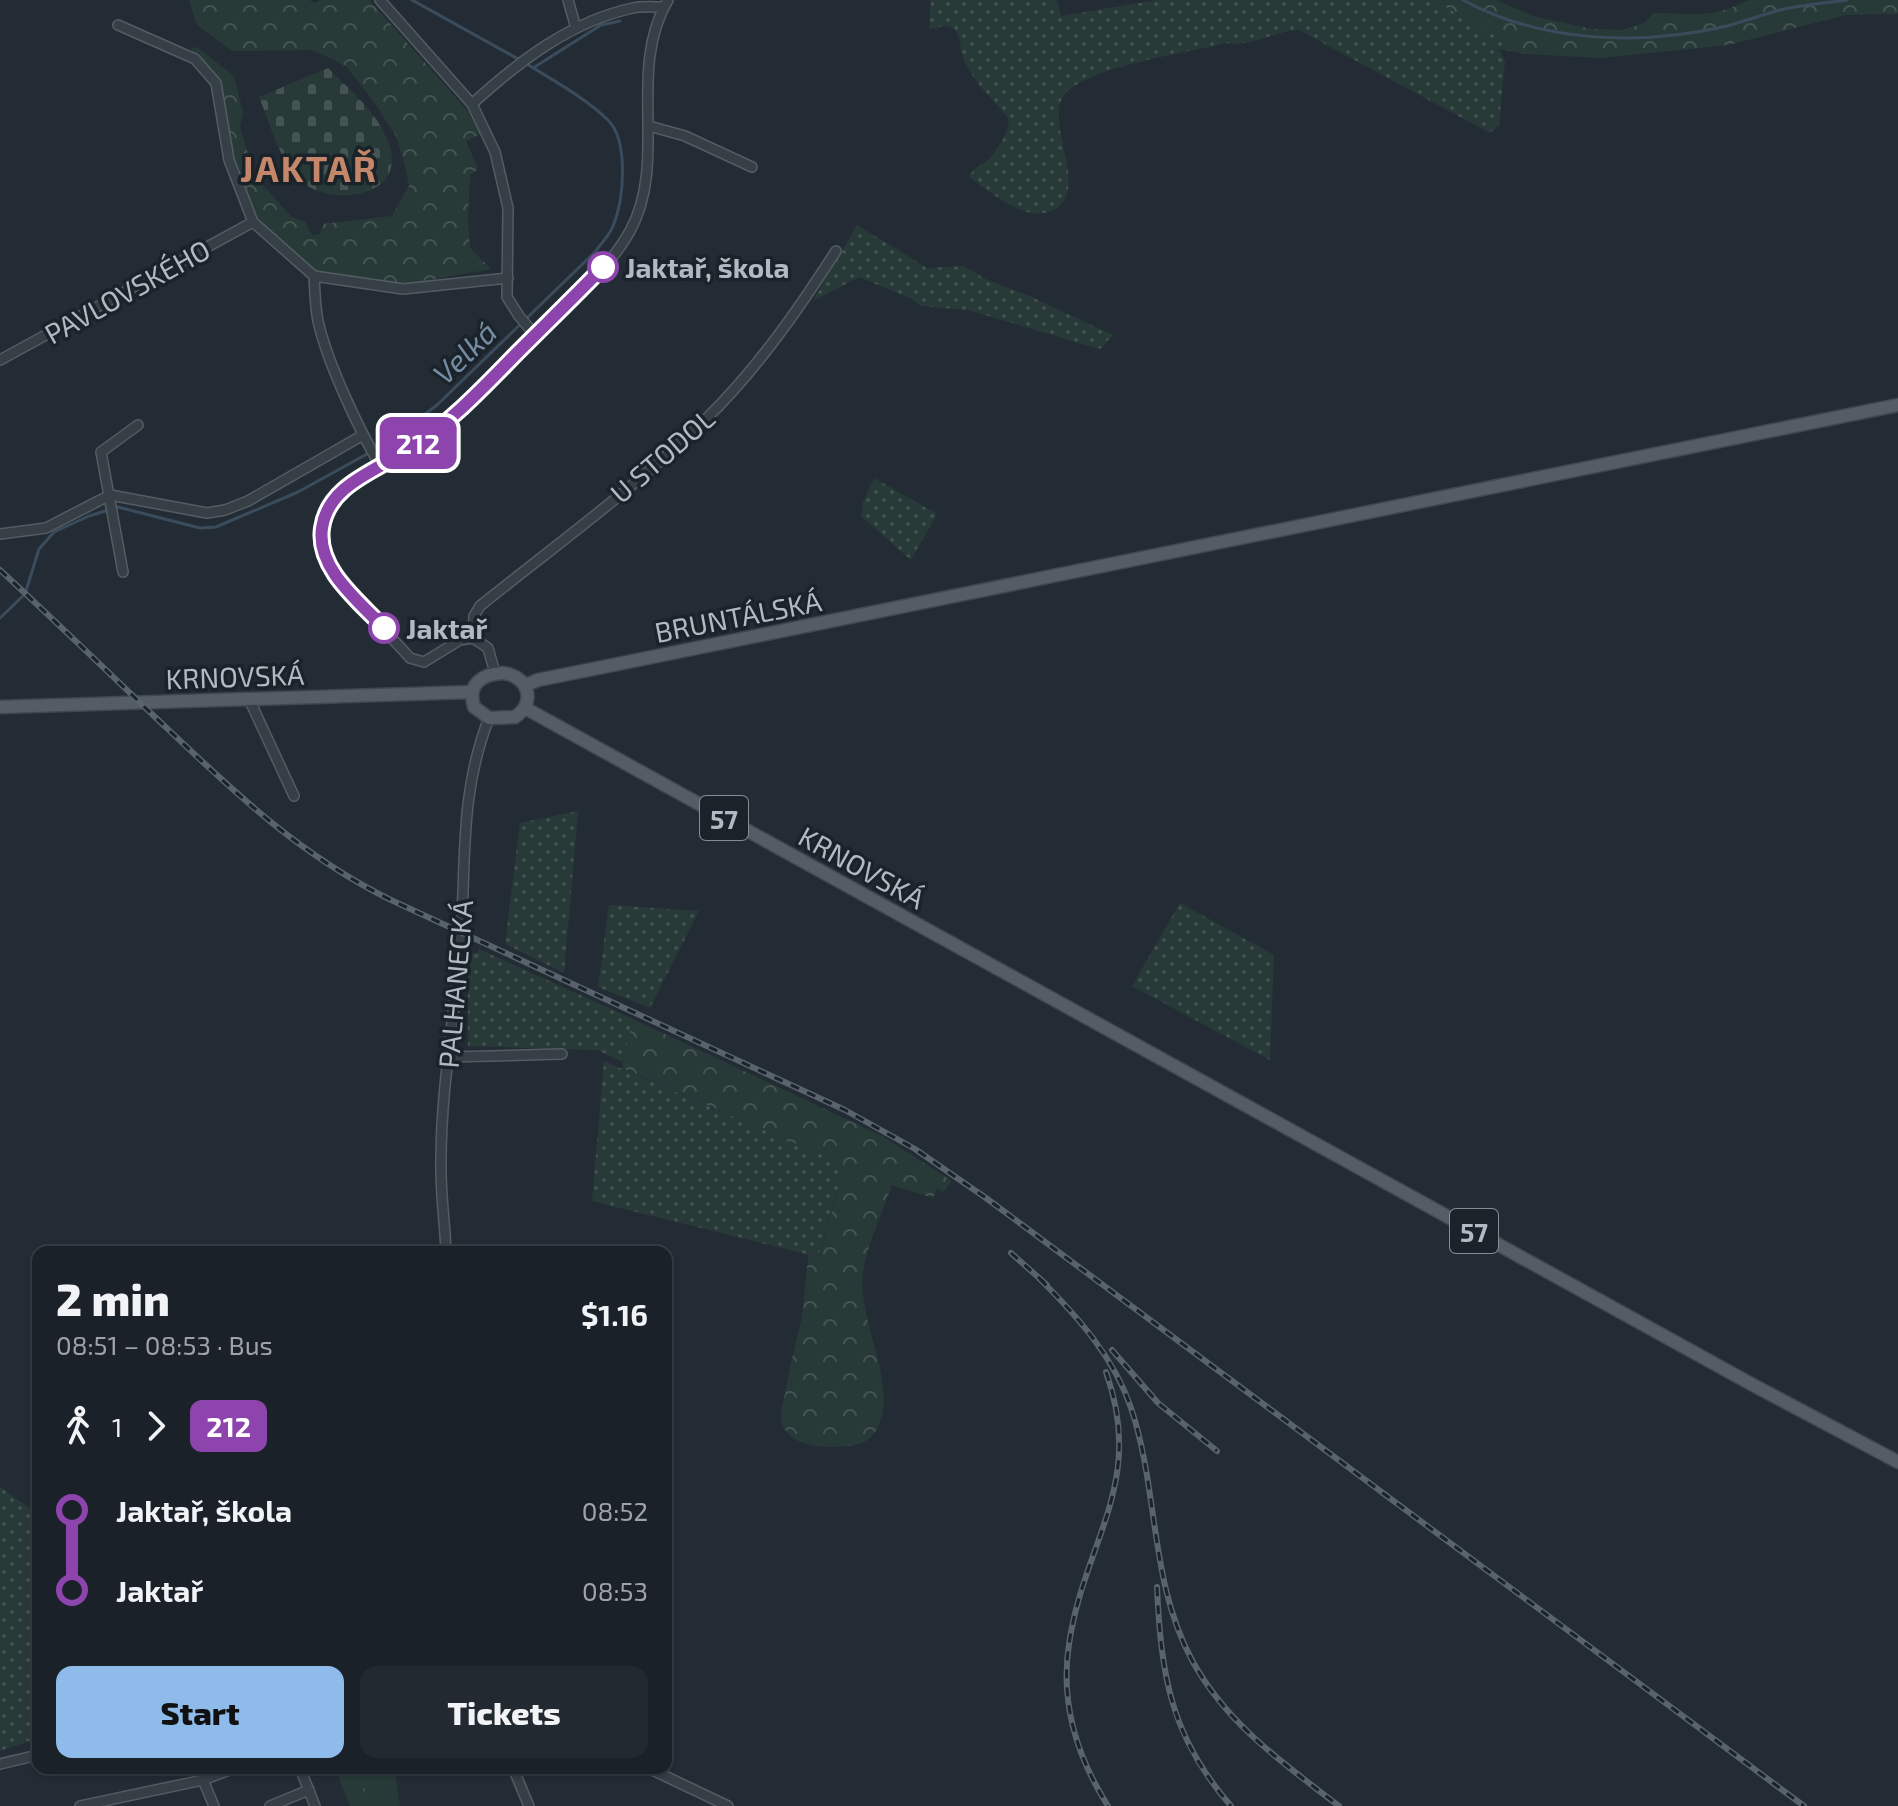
<!DOCTYPE html>
<html lang="en">
<head>
<meta charset="utf-8">
<style>
  body { margin:0; font-family:"Exo 2",sans-serif; background:#232930; color:#f1f3f6; height:100vh; display:flex; flex-direction:column; font-size:30px; white-space:nowrap }
  * { box-sizing:border-box; margin:0 }
  p { font-size:26px; color:#9fa3a8 }
  .icon { flex:none; width:44px; height:44px; fill:none; stroke:currentColor; stroke-width:2; stroke-linecap:round; stroke-linejoin:round }
  .map { position:relative; flex:1; overflow:hidden }
  .drawer { position:absolute; left:32px; top:1246px; width:640px; height:528px; display:flex; flex-direction:column; background:#1a2128; border-radius:16px; box-shadow:0 2px 6px #0004,0 0 0 2px #383e45 }
  .drawer>* { flex:none }
  .badge { padding:0 16px; border-radius:12px; font-size:28px; line-height:52px }
  .map>.badge { position:absolute; translate:-50% -50%; box-shadow:0 0 0 4px #fff }
  .legs { display:flex; align-items:center; gap:12px; height:88px; padding:0 24px; font-size:26px }
  .legs p { margin-inline-start:auto }
  .headline { display:flex; align-items:center; justify-content:space-between; height:136px; padding:0 24px }
  h1 { font-size:44px; font-weight:800; line-height:60px }
  .cta { display:flex; gap:16px; margin-top:auto; padding:16px 24px }
  .cta a { flex:1; height:92px; border-radius:16px; background:#8ebbe9; color:#111; font-size:32px; font-weight:800; line-height:92px; text-align:center }
  .cta a+a { background:#232930; color:#f1f3f6 }
  ul { padding:0 24px; list-style:none }
  li { display:flex; align-items:center; gap:28px; height:80px; font-size:30px }
  li i { display:grid; place-items:center; width:12px; height:100%; margin:0 10px; background:currentColor }
  li i::after { content:''; width:20px; height:20px; margin:-10px; border:6px solid; border-radius:50%; background:#1a2128 }
  li p { margin-inline-start:auto }
  li:first-child i { background:linear-gradient(#0000 50%,currentColor 0) }
  li:last-child i { background:linear-gradient(currentColor 50%,#0000 0) }
  .map>svg:first-child { display:block }
  .grass { fill:url(#grass-dots) }
  .forest { fill:url(#forest-crowns) }
  .cemetery { fill:url(#cemetery-stones) }
  .park { fill:url(#park-tufts) }
  .pitch { fill:#283a38 }
  .lines { fill:none; stroke-linecap:round; stroke-linejoin:round }
  .stream { stroke:#3a4c5c; stroke-width:3 }
  .minor-casing { stroke:#545c63; stroke-width:12 }
  .major-casing { stroke:#3f474f; stroke-width:15 }
  .minor { stroke:#363e46; stroke-width:9 }
  .major { stroke:#545d65; stroke-width:12 }
  .rail-casing { stroke:#58636c; stroke-width:6 }
  .rail { stroke:#1b232a; stroke-width:3; stroke-dasharray:9; stroke-linecap:butt }
  .line-1-casing { stroke:#fff; stroke-width:18 }
  .line-1 { stroke:#8e44ad; stroke-width:12 }
  .stop-1-dot { fill:#fff; stroke:#8e44ad; stroke-width:4 }
  .labels { text-anchor:middle; dominant-baseline:central; stroke-width:7; stroke-linejoin:round; paint-order:stroke }
  .shield { fill:#1b232a; stroke:#848c94; stroke-width:2 }
  .shield-label { font-size:26px; font-weight:bold; fill:#b1b9c2 }
  .stop-label { font-size:28px; font-weight:bold; fill:#b1b9c2; stroke:#1b232a; text-anchor:start }
  .street-label { font-size:28px; fill:#b1b9c2; stroke:#1b232a }
  .water-label { font-size:30px; font-style:italic; fill:#758da2; stroke:#1b232a }
  .district-label { font-size:36px; font-weight:bold; letter-spacing:2px; fill:#c58769; stroke:#1b232a }
</style>
</head>
<body>
<div class="map">
<svg width="1898" height="1806" viewBox="0 0 1898 1806">
  <defs>
    <pattern id="grass-dots" width="8" height="8" patternUnits="userSpaceOnUse" patternTransform="scale(2)"><rect width="8" height="8" fill="#283a38"/><path d="M2 2h.1M6 6h.1" fill="none" stroke="#455453" stroke-width="1.8" stroke-linecap="round"/></pattern>
    <pattern id="forest-crowns" width="20" height="18" patternUnits="userSpaceOnUse" patternTransform="scale(2)"><rect width="20" height="18" fill="#283a38"/><path d="M2 6a3 3 0 1 1 6 0M12 15a3 3 0 1 1 6 0" fill="none" stroke="#455453"/></pattern>
    <pattern id="cemetery-stones" width="16" height="16" patternUnits="userSpaceOnUse" patternTransform="scale(2)"><rect width="16" height="16" fill="#283a38"/><path d="M2 7V4a2 2 0 0 1 4 0v3zM10 15v-3a2 2 0 0 1 4 0v3z" fill="#455453"/></pattern>
    <pattern id="park-tufts" width="24" height="20" patternUnits="userSpaceOnUse" patternTransform="scale(2)"><rect width="24" height="20" fill="#283a38"/><path d="M3 7l-1-3M5 7V3M7 7l1-3M15 17l-1-3M17 17v-4M19 17l1-3" fill="none" stroke="#455453"/></pattern>
  </defs>
  <rect width="100%" height="100%" fill="#232c35"/>
  <g class="grass">
    <path d="M 931,0 L 1057,0 L 1061,16 L 1158,0 L 1434,0 L 1526,54 L 1499,49 L 1505,61 L 1499,124 L 1493,131 L 1488,132 L 1299,30 C 1275,31 1250,47 1226,43 C 1190,52 1087,67 1065,94 C 1042,122 1091,186 1055,209 C 1027,226 990,191 969,177 C 974,166 981,167 989,159 C 998,150 1007,134 1009,122 L 1007,116 C 993,100 976,84 966,65 C 960,53 962,39 954,28 L 946,26 L 929,29 Z"/>
    <path d="M 857,225 L 927,268 L 964,266 L 985,279 L 1029,296 L 1113,335 L 1100,349 L 968,310 L 921,306 L 912,299 L 859,277 L 813,301 Z"/>
    <path d="M 874,478 L 937,514 L 911,560 L 861,516 L 863,502 Z"/>
    <path d="M 578,811 L 564,973 L 505,944 L 520,823 Z"/>
    <path d="M 1180,903 L 1274,955 L 1270,1060 L 1132,986 Z"/>
    <path d="M 609,905 L 699,911 L 650,1008 L 598,987 Z"/>
    <path d="M 479,949 L 633,1019 L 623,1062 L 597,1050 L 468,1046 L 468,953 L 477,953 Z"/>
    <path d="M 604,1061 L 845,1165 L 818,1257 L 592,1201 Z"/>
    <path d="M 0,1487 L 38,1514 L 38,1738 L 0,1751 Z"/>
  </g>
  <g class="forest">
    <path d="M 189,0 L 309,0 L 315,3 L 321,0 L 369,0 L 467,110 L 481,134 L 466,141 L 478,169 L 470,175 L 468,217 L 470,248 L 491,269 L 407,284 L 315,271 L 258,221 L 232,160 L 221,86 L 194,55 L 191,47 L 198,48 L 234,76 L 243,112 L 240,127 L 255,177 L 292,217 L 305,222 L 312,235 L 320,234 L 323,224 L 392,216 L 409,186 L 405,165 L 396,136 L 372,99 L 346,66 L 313,50 L 232,51 L 197,25 Z"/>
    <path d="M 1434,0 L 1496,0 L 1532,16 L 1592,29 L 1623,30 L 1644,23 L 1654,13 C 1677,13 1703,17 1725,10 C 1733,8 1740,3 1749,0 L 1898,0 L 1898,14 L 1846,15 L 1728,45 L 1601,58 L 1526,54 Z"/>
    <path d="M 633,1019 L 882,1136 L 952,1181 L 943,1192 L 937,1188 L 933,1198 L 892,1185 C 883,1210 867,1246 863,1272 C 856,1321 900,1383 877,1429 C 869,1445 851,1446 835,1447 C 816,1447 791,1445 782,1424 C 779,1415 783,1403 785,1394 C 789,1369 795,1346 801,1322 C 806,1300 804,1277 809,1255 L 819,1257 L 845,1165 L 622,1068 Z"/>
  </g>
  <path class="cemetery" d="M 328,68 C 352,92 383,117 391,151 C 401,200 326,206 300,180 C 279,160 270,123 259,97 Z"/>
  <path class="park" d="M 335,1768 L 394,1768 L 400,1806 L 350,1806 Z"/>
  <path class="pitch" d="M 380,1777 L 382,1806 L 366,1806 L 364,1779 Z"/>
  <g class="lines">
    <g class="stream">
      <path d="M 412,0 L 520,60"/>
      <path d="M 1463,0 C 1541,43 1641,46 1727,26 C 1745,21 1762,15 1780,10 C 1801,5 1825,3 1847,0"/>
      <path d="M 533,68 L 601,25 L 620,21"/>
      <path d="M 0,618 L 25,594 L 39,549 L 54,532 L 89,516 L 118,507 L 200,528 L 216,527 L 298,492 L 387,443 L 437,405 L 596,251 C 601,243 610,235 613,226 C 624,200 629,141 608,120 C 584,97 554,81 527,64"/>
    </g>
    <defs>
      <g id="minor">
        <path d="M 380,0 L 472,104 L 495,152 L 508,208 L 507,297 L 519,316 L 535,335"/>
        <path d="M 568,0 L 576,28"/>
        <path d="M 118,25 L 195,59 L 216,83 L 229,160 L 253,222 L 314,276 L 403,289 L 508,278"/>
        <path d="M 472,104 C 518,62 571,21 633,8 C 642,6 654,7 664,7"/>
        <path d="M 649,126 L 685,136 L 752,167"/>
        <path d="M 314,276 C 315,291 315,307 318,321 C 327,362 359,430 381,467"/>
        <path d="M 0,360 L 253,222"/>
        <path d="M 0,534 L 46,528 L 110,495 L 207,513 L 225,510 L 248,501 L 363,435"/>
        <path d="M 123,572 L 101,452 L 138,425"/>
        <path d="M 473,638 L 474,616 L 480,606 C 556,545 636,487 706,419 C 757,369 798,310 836,251"/>
        <path d="M 495,673 L 488,648 L 473,638 L 460,640 L 424,662 L 410,658 C 386,630 327,578 322,543 C 320,528 324,509 334,498 C 356,473 403,456 430,435 C 469,405 502,368 536,334 C 568,303 608,271 630,231 C 669,160 626,71 668,0"/>
        <path d="M 249,699 L 294,796"/>
        <path d="M 449,1057 L 562,1054"/>
        <path d="M 446,1252 C 445,1222 440,1191 441,1160 C 441,1085 456,1010 461,935 C 466,857 460,792 489,718"/>
        <path d="M 0,1764 L 38,1755"/>
        <path d="M 300,1768 L 315,1806"/>
        <path d="M 513,1768 L 529,1806"/>
        <path d="M 648,1768 L 728,1806"/>
        <path d="M 203,1780 L 214,1806"/>
        <path d="M 80,1806 L 203,1780 L 235,1768"/>
        <path d="M 270,1806 L 309,1790"/>
      </g>
      <g id="major">
        <path d="M 503,673 C 528,676 537,702 515,717 L 489,718 L 474,707 C 467,684 482,674 503,673 Z"/>
        <path d="M 526,685 L 538,680 L 593,669 L 1898,405"/>
        <path d="M 0,707 L 472,692"/>
        <path d="M 525,708 L 1753,1385 L 1898,1462"/>
      </g>
    </defs>
    <use href="#minor" class="minor-casing"/>
    <use href="#major" class="major-casing"/>
    <use href="#minor" class="minor"/>
    <use href="#major" class="major"/>
    <defs>
      <g id="rail">
        <path d="M 0,570 C 52,618 104,668 155,717 C 231,789 296,853 391,900 L 845,1110 L 915,1149 L 986,1198 L 1804,1806"/>
        <path d="M 1011,1253 L 1047,1285"/>
        <path d="M 1040,1279 C 1077,1316 1114,1357 1131,1408 C 1159,1491 1149,1582 1193,1662 C 1228,1725 1283,1763 1339,1806"/>
        <path d="M 1112,1350 L 1158,1403 L 1217,1451"/>
        <path d="M 1106,1372 C 1146,1484 1084,1541 1069,1644 C 1060,1702 1077,1757 1108,1806"/>
        <path d="M 1157,1587 C 1161,1676 1171,1737 1231,1806"/>
      </g>
    </defs>
    <use href="#rail" class="rail-casing"/>
    <use href="#rail" class="rail"/>
  </g>
  <g class="lines">
    <defs>
      <path id="line-1" d="M 384,628 C 360,602 316,569 322,528 C 328,485 376,471 408,450 C 449,424 483,388 517,353 C 546,324 575,296 603,267"/>
    </defs>
    <use href="#line-1" class="line-1-casing"/>
    <use href="#line-1" class="line-1"/>
  </g>
  <g class="stop-1-dot">
    <circle cx="603" cy="267" r="14"/>
    <circle cx="384" cy="628" r="14"/>
  </g>
  <g class="labels">
    <g class="shield">
      <rect x="700" y="796" width="48" height="44" rx="6"/>
      <rect x="1450" y="1209" width="48" height="44" rx="6"/>
    </g>
    <g class="shield-label">
      <text x="724" y="818">57</text>
      <text x="1474" y="1231">57</text>
    </g>
    <g class="stop-label">
      <text x="625" y="267">Jaktař, škola</text>
      <text x="406" y="628">Jaktař</text>
    </g>
    <g class="street-label">
      <text transform="translate(127 291) rotate(-29)">PAVLOVSKÉHO</text>
      <text transform="translate(662 455) rotate(-41)">U STODOL</text>
      <text transform="translate(738 616) rotate(-11)">BRUNTÁLSKÁ</text>
      <text transform="translate(235 676) rotate(-2)">KRNOVSKÁ</text>
      <text transform="translate(862 867) rotate(29)">KRNOVSKÁ</text>
      <text transform="translate(455 984) rotate(-85)">PALHANECKÁ</text>
    </g>
    <g class="water-label">
      <text transform="translate(464 352) rotate(-44)">Velká</text>
    </g>
    <g class="district-label">
      <text x="309" y="167">JAKTAŘ</text>
    </g>
  </g>
</svg>
<b class="badge" style="left:418px;top:443px;background:#8e44ad;color:#fff">212</b>
<section class="drawer">
<div class="headline"><div><h1>2 min</h1><p>08:51 – 08:53 · Bus</p></div><b>$1.16</b></div>
<div class="legs"><svg class="icon" aria-label="walk" viewBox="0 0 24 24"><circle cx="13" cy="4" r="2"/><path d="M13 8l-2 6 4 7M11 14l-3 7M7 12l3-4h3l4 4"/></svg>1<svg class="icon" aria-label="forward" viewBox="0 0 24 24"><path d="M9 5l7 7-7 7"/></svg><b class="badge" style="background:#8e44ad;color:#fff">212</b></div>
<ul>
<li><i style="color:#8e44ad"></i><b>Jaktař, škola</b><p>08:52</p></li>
<li><i style="color:#8e44ad"></i><b>Jaktař</b><p>08:53</p></li>
</ul>
<div class="cta"><a>Start</a><a>Tickets</a></div>
</section>
</div>
</body>
</html>
